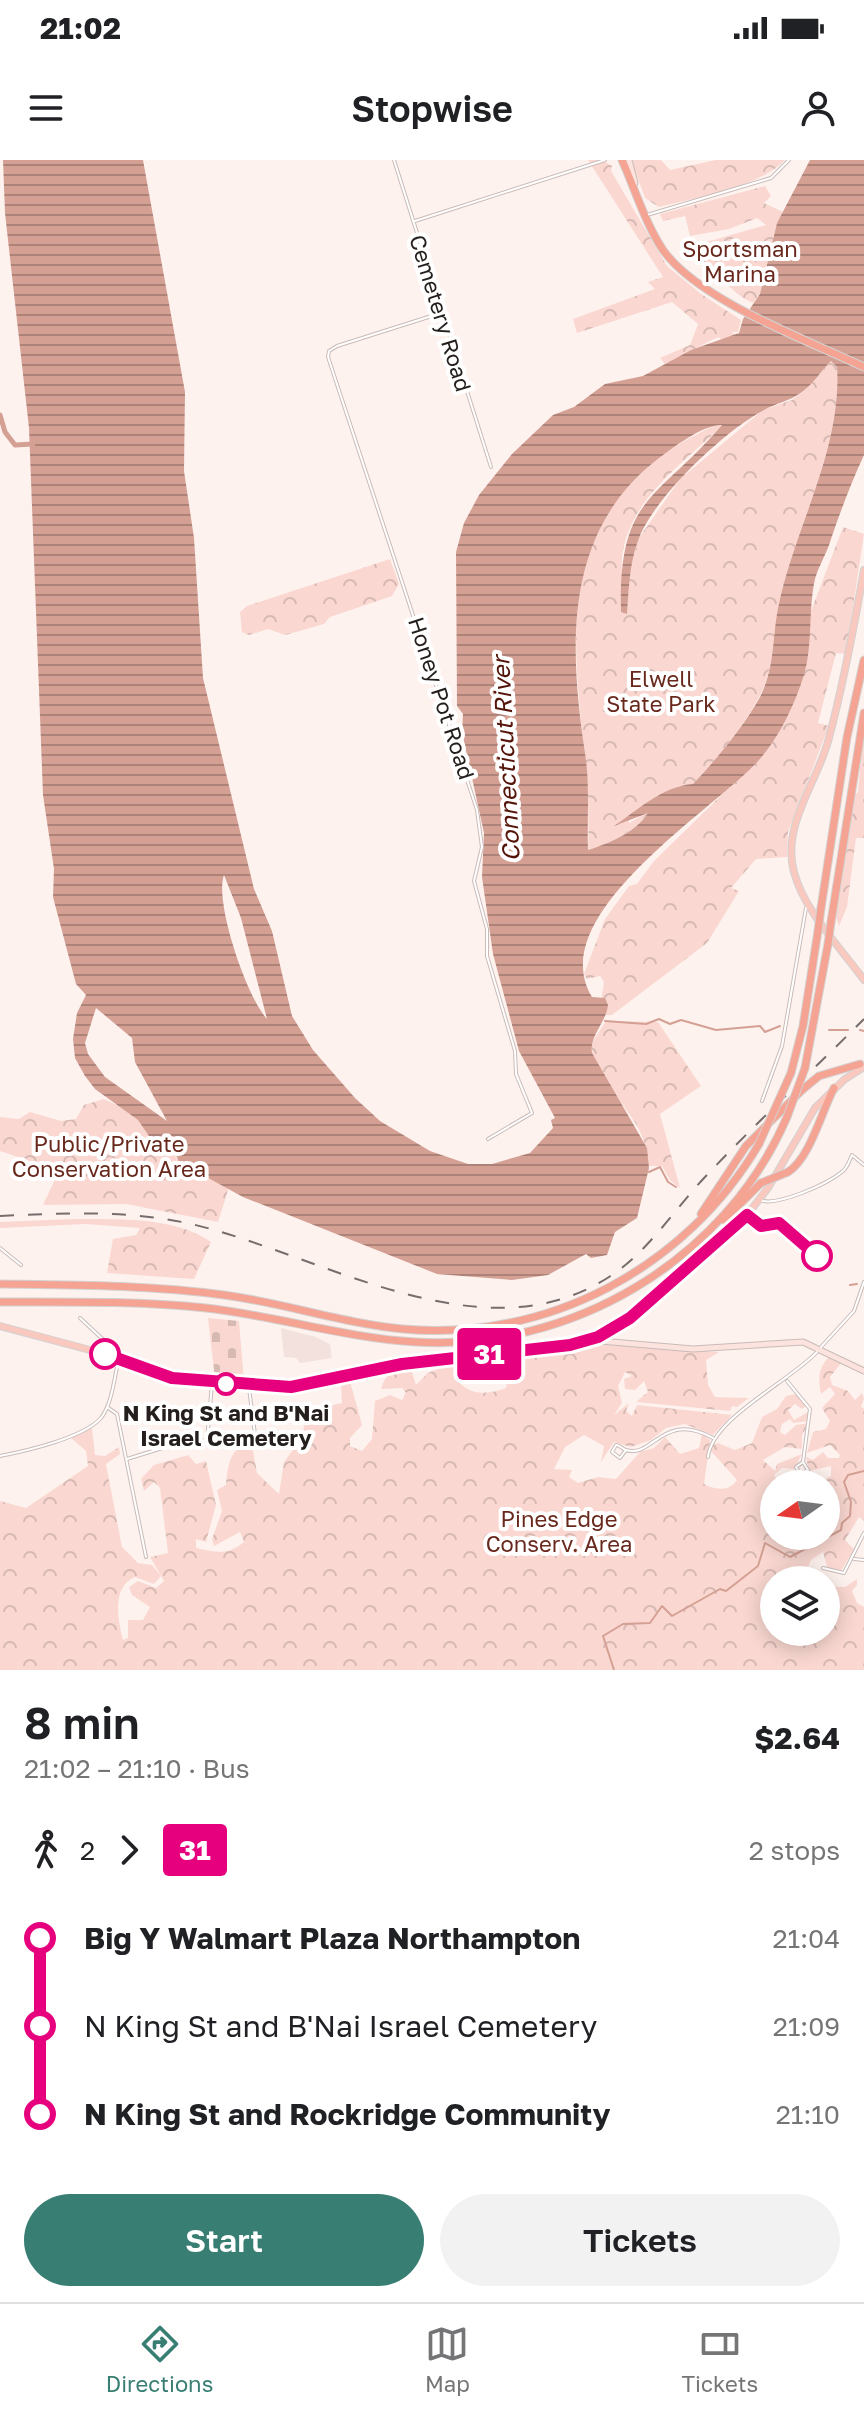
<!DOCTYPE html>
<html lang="en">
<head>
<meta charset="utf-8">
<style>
  body { margin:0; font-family:"Golos Text",sans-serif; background:#f2f2f2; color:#202124; height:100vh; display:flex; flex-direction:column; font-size:30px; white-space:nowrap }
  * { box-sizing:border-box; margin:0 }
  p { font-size:26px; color:#757577 }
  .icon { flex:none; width:44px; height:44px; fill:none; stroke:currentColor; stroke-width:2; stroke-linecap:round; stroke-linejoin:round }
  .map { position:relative; height:1510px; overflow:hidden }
  .details { display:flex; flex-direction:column; background:#fff; flex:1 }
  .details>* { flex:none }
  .badge { padding:0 16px; border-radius:6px; font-size:28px; line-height:52px }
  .needle { width:52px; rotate:256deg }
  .tools { position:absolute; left:760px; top:1310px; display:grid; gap:16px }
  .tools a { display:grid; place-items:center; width:80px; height:80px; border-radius:50%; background:#fff; box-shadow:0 4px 20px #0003; font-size:40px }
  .map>.badge { position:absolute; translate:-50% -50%; box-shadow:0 0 0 4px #fff }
  .legs { display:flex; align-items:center; gap:12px; height:88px; padding:0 24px; font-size:26px }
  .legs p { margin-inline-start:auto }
  .head { display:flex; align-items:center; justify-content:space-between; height:136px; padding:0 24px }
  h1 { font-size:44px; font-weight:600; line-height:60px }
  .button { display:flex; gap:16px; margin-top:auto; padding:16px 24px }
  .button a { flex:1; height:92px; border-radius:48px; background:#387e73; color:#fff; font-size:32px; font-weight:600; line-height:92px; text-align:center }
  .button a+a { background:#f2f2f2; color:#202124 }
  ul { padding:0 24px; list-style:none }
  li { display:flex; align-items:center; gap:28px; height:88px; font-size:30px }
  li i { display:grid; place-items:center; width:12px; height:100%; margin:0 10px; background:currentColor }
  li i::after { content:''; width:20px; height:20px; margin:-10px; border:6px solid; border-radius:50%; background:#fff }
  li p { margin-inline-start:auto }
  li:first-child i { background:linear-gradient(#0000 50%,currentColor 0) }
  li:last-child i { background:linear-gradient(currentColor 50%,#0000 0) }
  .status { display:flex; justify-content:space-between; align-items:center; height:56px; padding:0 40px; background:#fff; direction:ltr }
  .status svg { height:22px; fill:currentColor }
  header { display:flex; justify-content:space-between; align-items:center; height:104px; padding:0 24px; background:#fff; font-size:36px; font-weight:600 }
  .menu { display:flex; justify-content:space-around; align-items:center; height:112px; border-top:2px solid #e0e0e0; background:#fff; font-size:22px; color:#757577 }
  .menu a { display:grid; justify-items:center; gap:4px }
  .menu .active { color:#387e73 }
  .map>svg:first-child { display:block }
  .built { fill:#f3e1dd }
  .forest { fill:url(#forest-crowns) }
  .cemetery { fill:url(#cemetery-stones) }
  .water { fill:url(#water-rules); fill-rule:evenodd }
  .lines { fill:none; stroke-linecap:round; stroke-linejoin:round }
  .stream { stroke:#d5a094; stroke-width:2 }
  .river { stroke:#d5a094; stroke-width:5 }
  .street-casing { stroke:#c9bbb8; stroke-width:4 }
  .secondary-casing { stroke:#c9bbb8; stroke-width:7 }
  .primary-casing { stroke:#d3d2d2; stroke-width:8 }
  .highway-casing { stroke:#d3d2d2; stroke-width:9 }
  .street { stroke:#fff; stroke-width:2 }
  .secondary { stroke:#fce3de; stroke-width:5 }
  .primary { stroke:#f9c8be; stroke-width:6 }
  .highway { stroke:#f5a392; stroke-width:7 }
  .rail { stroke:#766e6c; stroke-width:2; stroke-dasharray:14 14; stroke-linecap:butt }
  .highway-bridge-casing { stroke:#d3d2d2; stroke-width:9; stroke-linecap:butt }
  .highway-bridge { stroke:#f5a392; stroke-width:7 }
  .line-1-casing { stroke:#fff; stroke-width:18 }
  .line-1 { stroke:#e6007e; stroke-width:12 }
  .stop-1-dot { fill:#fff; stroke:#e6007e; stroke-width:4 }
  .labels { text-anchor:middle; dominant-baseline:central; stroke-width:8; stroke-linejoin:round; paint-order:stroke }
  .park-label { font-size:22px; fill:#69281c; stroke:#fff }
  .street-label { font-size:22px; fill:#241f1d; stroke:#fff }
  .stop-label { font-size:22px; font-weight:bold; fill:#241f1d; stroke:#fff }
  .water-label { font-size:24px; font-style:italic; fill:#541409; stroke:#fff }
</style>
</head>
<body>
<div class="status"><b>21:02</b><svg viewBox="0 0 49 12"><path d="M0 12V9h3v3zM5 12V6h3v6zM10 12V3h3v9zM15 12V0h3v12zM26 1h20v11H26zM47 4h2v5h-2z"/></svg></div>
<header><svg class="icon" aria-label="menu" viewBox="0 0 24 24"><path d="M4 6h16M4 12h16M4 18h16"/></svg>Stopwise<svg class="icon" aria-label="person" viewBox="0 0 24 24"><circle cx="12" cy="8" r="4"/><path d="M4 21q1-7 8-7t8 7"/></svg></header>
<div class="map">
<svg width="864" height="1510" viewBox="0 0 864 1510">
  <defs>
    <pattern id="forest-crowns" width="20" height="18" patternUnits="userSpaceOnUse" patternTransform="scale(2)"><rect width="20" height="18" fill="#fad8d1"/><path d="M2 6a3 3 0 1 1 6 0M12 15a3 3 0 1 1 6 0" fill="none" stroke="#d6b9b3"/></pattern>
    <pattern id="cemetery-stones" width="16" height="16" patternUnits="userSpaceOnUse" patternTransform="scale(2)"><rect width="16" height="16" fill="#fad8d1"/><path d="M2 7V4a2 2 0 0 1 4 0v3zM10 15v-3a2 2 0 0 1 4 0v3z" fill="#d6b9b3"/></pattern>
    <pattern id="water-rules" width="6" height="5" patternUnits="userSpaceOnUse" patternTransform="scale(2)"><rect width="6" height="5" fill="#d5a094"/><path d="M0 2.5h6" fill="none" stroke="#ad8278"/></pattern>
  </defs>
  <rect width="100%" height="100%" fill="#fef2ef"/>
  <path class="built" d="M 281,1168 L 316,1177 L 330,1184 L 332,1198 L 300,1203 L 296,1198 L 284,1197 Z"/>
  <g class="forest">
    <path d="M 588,0 L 602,0 L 612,6 L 611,11 L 667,106 L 701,134 L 741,160 L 738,172 L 732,172 L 768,202 L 761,209 L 718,177 L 665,204 L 660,198 L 690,185 L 698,164 L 672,142 L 577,173 L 573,159 L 655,129 L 648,122 L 663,117 Z"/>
    <path d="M 631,0 L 661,0 L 670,10 L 716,0 L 785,0 C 760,27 695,38 659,47 L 645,38 Z"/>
    <path d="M 765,26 L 771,36 L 764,43 L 783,52 L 777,63 L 760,134 L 753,143 C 724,130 712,100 682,89 L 766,65 L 757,58 L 729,69 L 690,76 L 685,56 L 663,61 L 660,54 Z"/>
    <path d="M 831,201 L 837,207 C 842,289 793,372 778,448 C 772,480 775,508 759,537 C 744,566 716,600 693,624 C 668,626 650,641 629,656 L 629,663 L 650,651 C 634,672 612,683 588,690 C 595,562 532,414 641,311 C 663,290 692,277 719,263 L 723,265 C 685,302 633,336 623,391 C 619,410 625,434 627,454 L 630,406 L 639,378 L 680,319 L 763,250 L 792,240 L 805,230 Z"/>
    <path d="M 843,367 L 864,374 L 846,494 L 836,493 L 818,563 L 829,566 L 788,672 L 787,697 L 756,699 L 731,728 L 739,731 L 707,783 L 612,855 L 599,855 L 604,822 L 600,816 L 587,819 L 584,814 L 605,759 L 629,726 L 637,724 L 654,701 L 735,622 L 786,553 L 797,526 L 811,451 Z"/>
    <path d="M 390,399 L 399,424 L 392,436 L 330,457 L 324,464 L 285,475 L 268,469 L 249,475 L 242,472 L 240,452 L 247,446 Z"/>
    <path d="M 864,564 L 864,678 L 856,678 L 847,747 L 839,766 L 836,757 L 855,635 L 858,632 Z"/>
    <path d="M 606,861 L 658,862 L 701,926 L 660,954 L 680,1028 L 670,1020 L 662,1006 L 647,1006 C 652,958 592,926 591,884 Z"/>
    <path d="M 104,939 L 136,954 L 169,984 L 177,999 L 229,1027 L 218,1062 L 126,1044 L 43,1045 L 59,1011 L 0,991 L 0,957 L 19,959 L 30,952 L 61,961 L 76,959 L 84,945 Z"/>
    <path d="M 73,1059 C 115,1059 175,1056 211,1082 L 194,1119 L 107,1113 L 113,1079 L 136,1075 L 140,1068 L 85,1064 L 0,1068 L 0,1062 Z"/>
    <path d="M 597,1184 L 719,1192 L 706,1200 L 708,1225 L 715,1237 L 749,1238 L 737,1247 L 732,1246 L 730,1251 L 636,1242 L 648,1232 L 644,1221 L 635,1230 L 625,1229 L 624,1219 L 632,1216 L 625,1212 L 618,1226 L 622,1243 L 614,1255 L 629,1243 L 626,1251 L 632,1256 L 637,1245 L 732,1255 L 713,1275 L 685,1264 L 666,1268 L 651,1280 L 631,1287 L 614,1282 L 601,1302 L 604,1286 L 584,1275 L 565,1287 L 554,1309 L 572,1310 L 569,1317 L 578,1323 L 598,1317 L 616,1319 L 640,1292 L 654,1288 L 665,1277 L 680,1294 L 699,1288 L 702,1274 L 710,1280 L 704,1324 C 716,1330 729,1332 737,1320 L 710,1290 L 711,1285 L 718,1283 L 735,1290 L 752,1283 L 762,1257 L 777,1249 L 786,1236 L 796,1234 L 806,1246 L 802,1249 L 795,1244 L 788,1250 L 794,1260 L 808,1252 L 809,1261 L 793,1263 L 790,1259 L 782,1264 L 780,1272 L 785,1275 L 796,1265 L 809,1263 L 802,1275 L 802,1289 L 785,1287 L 763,1300 L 775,1311 L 777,1304 L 802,1294 L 794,1309 L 782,1308 L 774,1315 L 780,1324 L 774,1324 L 774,1376 L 826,1376 L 826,1324 L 821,1324 L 810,1313 L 818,1314 L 824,1320 L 831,1316 L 831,1306 L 809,1311 L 806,1297 L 813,1300 L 823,1292 L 828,1298 L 839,1298 L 840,1295 L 830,1285 L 807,1293 L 813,1272 L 826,1269 L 830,1261 L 822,1248 L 835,1234 L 830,1227 L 821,1234 C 818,1219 818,1207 830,1196 L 842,1202 L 830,1217 L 832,1225 L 848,1231 L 855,1240 L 862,1233 L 864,1239 L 861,1246 L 864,1249 L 864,1361 L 859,1357 L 845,1380 L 854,1389 L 841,1411 L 828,1410 L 823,1392 L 811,1400 L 806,1412 L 816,1420 L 774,1420 L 774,1472 L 826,1472 L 826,1427 L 845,1427 L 857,1419 L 857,1425 L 852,1431 L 857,1443 L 864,1447 L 864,1510 L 0,1510 L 0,1341 L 26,1348 L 88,1306 L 86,1291 L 71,1278 L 92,1268 L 95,1295 L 105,1296 L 119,1287 L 120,1294 L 106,1304 L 122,1387 L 138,1403 L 152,1405 L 161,1416 L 154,1424 L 135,1417 C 111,1427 118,1460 123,1480 L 128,1478 L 128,1460 L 143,1460 L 150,1447 L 132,1435 L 129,1427 L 138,1421 L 156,1428 L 164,1421 L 150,1397 L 168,1393 L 160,1328 L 154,1322 L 144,1331 L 141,1319 L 154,1305 L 188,1295 L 196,1304 L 206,1301 L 216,1345 L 206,1382 L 196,1379 L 196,1388 C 216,1392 227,1396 244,1382 L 240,1372 L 214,1386 L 212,1379 L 222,1351 L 217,1330 L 226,1325 C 228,1303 230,1289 251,1280 L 257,1313 L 279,1334 L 284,1302 L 303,1276 L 305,1251 L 342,1243 L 341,1226 L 350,1221 L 362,1265 L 350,1278 L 350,1286 L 362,1291 L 372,1279 L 375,1241 L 390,1235 L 402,1240 L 406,1233 L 402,1228 L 381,1229 C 385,1214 395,1208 410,1206 L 416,1225 L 428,1213 L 457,1201 L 461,1210 L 456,1218 C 467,1236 488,1235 506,1228 L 513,1197 Z"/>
  </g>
  <path class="cemetery" d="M 208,1158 L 239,1161 L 244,1221 L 215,1219 Z"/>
  <path class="water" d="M 3,0 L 143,0 L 185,232 L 184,311 L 194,378 L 203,518 L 254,729 L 272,771 L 292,856 L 313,890 L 355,938 L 380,961 L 430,991 L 468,1004 L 492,1004 L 530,993 L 553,968 L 551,960 L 555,958 L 519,891 L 493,794 L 482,717 L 484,673 L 462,572 L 463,554 L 457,546 L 456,392 L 464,363 L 479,335 L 512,294 L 553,255 L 574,247 L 605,224 L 643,216 L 691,190 L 739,173 L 743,159 L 760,134 L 777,63 L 810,0 L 864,0 L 864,295 C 851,323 841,350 831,379 C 827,393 819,405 815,419 C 808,450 813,485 804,515 C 794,546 780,576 759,600 C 713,651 542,755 592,837 L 605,838 L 608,845 C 606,863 589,876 592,893 L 647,988 L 649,1008 L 637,1058 L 615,1072 L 607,1095 L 591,1098 L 586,1094 L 548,1115 L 512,1120 L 437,1114 L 243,1037 L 179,1002 L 176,995 L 151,979 L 138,960 L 95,929 L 85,916 L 75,898 L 73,879 L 77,853 L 86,835 L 76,824 L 53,737 L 54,709 L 43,635 L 29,268 L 5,53 ZM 831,201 L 837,207 C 842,291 794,368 778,448 C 772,479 775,507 760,537 C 744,566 716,600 693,624 C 663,626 639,649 614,666 L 648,653 C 636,672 610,683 588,690 C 587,658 590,625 585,593 C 569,486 563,371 659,298 C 674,287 704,264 722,265 C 657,341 618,335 621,452 L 627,454 C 629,429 629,405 638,381 C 652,339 724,271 764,250 C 777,243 790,241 802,232 C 814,223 821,211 831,201 ZM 224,715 L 241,758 L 267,859 C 247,838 214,742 224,715 ZM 96,848 L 132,878 L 135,902 L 167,961 L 105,917 L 88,894 L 85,883 Z"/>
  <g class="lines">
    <g class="stream">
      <path d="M 605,861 L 646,864 L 659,859 L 670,864 L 681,860 L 716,870 L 760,866 L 765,872 L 780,866"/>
      <path d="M 829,870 L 848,870"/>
      <path d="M 860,870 L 864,871"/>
      <path d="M 649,1012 L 660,1007 L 668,1022 L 676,1027"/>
      <path d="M 850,1125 L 857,1124"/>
      <path d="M 614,1510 L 603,1476 L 623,1464 L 650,1463 L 662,1446 L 672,1456 L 720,1429 L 726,1431 L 758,1406 L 765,1383 L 790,1397 L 841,1370 L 842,1363 L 850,1356 L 851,1342 L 844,1322 L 848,1315 L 864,1311"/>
    </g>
    <path class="river" d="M 0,255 L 5,272 L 15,285 L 33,284"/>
    <defs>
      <g id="street">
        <path d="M 394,0 L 491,307"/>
        <path d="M 647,55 L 771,18 L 789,0"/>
        <path d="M 415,61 L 605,0"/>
        <path d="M 441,153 L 337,186 L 329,191 L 328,197 L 477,650 L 482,687 L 474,721 L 487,769 L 487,796 L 515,891 L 516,914 L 532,953 L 488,979"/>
        <path d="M 762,941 L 782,886 L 806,748"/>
        <path d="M 760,1040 C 776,1047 828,1024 843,1011 C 848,1007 849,1001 852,995 L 864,1005"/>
        <path d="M 0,1088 L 21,1105"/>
        <path d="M 80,1158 L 110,1186 L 111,1195"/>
        <path d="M 821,1187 L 854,1151 L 864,1122"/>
        <path d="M 787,1221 L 810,1249 L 803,1302 L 796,1307 L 800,1314 L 808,1310 L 803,1302"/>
        <path d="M 249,1228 L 256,1282"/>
        <path d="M 107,1247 L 117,1254 L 146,1397"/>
        <path d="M 626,1290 L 620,1298 L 612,1292 L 616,1285 C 620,1285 622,1289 626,1290 C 653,1299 662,1250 713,1278"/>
        <path d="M 0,1296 C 26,1291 83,1278 101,1258 C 112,1244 114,1219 118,1203"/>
        <path d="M 708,1297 C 712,1258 789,1222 817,1192"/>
        <path d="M 127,1299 L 172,1285 L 207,1280 L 212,1224"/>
        <path d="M 854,1399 L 864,1400"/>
        <path d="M 823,1408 L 844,1413 L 864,1373"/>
      </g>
      <g id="secondary">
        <path d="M 629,0 L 635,23"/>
        <path d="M 589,1180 L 693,1189 L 803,1182 L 864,1211"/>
      </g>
      <g id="primary">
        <path d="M 864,410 C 854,467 844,522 829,578 C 818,622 781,665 794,712 C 804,751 841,788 864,820"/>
        <path d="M 0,1166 L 105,1194 L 161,1216 L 276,1227 L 311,1225 L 402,1204 L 535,1190 L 589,1180 L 640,1151 L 747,1055 L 768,1028 L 815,948 L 845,919 L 864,907"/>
      </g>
      <g id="highway">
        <path d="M 622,0 C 635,29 645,63 663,90 C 698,140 807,180 864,207"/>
        <path d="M 821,748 L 847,577 L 864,500"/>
        <path d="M 831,762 L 864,553"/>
        <path d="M 805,908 L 828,784"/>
        <path d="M 791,913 L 803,866 L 818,771"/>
        <path d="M 788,1012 C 810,998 821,953 834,928"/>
        <path d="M 701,1054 L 746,986 L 802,930 L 819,916 L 860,904"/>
        <path d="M 724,1060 L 761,1023"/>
        <path d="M 0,1124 C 75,1125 149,1125 224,1135 C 284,1143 342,1163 403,1169 C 547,1182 686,1108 759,984"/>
        <path d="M 0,1142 C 69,1142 138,1141 206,1148 C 277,1156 345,1178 416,1182 C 571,1191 725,1101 787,957"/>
      </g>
    </defs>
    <use href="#street" class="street-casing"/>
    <use href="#secondary" class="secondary-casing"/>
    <use href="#primary" class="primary-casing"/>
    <use href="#highway" class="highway-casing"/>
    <use href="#street" class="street"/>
    <use href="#secondary" class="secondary"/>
    <use href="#primary" class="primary"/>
    <use href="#highway" class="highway"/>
    <path class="rail" d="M 0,1056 C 63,1053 124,1050 187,1063 C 318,1092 480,1200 609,1117 C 648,1092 674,1050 705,1017 C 756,963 811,912 864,859"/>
    <defs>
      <g id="highway-bridge">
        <path d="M 818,771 L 821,748"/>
        <path d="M 828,784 L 831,762"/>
        <path d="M 787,957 L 805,908"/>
        <path d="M 759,984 L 791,913"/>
        <path d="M 761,1023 L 788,1012"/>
      </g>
    </defs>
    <use href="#highway-bridge" class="highway-bridge-casing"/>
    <use href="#highway-bridge" class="highway-bridge"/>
  </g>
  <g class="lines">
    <defs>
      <path id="line-1" d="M 105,1194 L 172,1218 L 291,1227 L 402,1204 L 570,1185 L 598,1177 L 630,1158 L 747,1055 L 761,1066 L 779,1063 L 817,1096"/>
    </defs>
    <use href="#line-1" class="line-1-casing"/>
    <use href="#line-1" class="line-1"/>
  </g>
  <g class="stop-1-dot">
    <circle cx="817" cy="1096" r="14"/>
    <circle cx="105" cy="1194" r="14"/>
    <circle cx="226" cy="1224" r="10"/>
  </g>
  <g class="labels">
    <g class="park-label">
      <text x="740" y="88">Sportsman<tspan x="740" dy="25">Marina</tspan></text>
      <text x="661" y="518">Elwell<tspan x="661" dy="25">State Park</tspan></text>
      <text x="109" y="983">Public/Private<tspan x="109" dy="25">Conservation Area</tspan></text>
      <text x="559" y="1358">Pines Edge<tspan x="559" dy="25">Conserv. Area</tspan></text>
    </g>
    <g class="street-label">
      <text transform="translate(441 153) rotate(73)">Cemetery Road</text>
      <text transform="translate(442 538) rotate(72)">Honey Pot Road</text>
    </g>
    <g class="stop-label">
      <text x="226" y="1252">N King St and B'Nai<tspan x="226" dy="25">Israel Cemetery</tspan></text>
    </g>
    <g class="water-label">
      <text transform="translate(505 599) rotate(-93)">Connecticut River</text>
    </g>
  </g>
</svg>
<div class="tools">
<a><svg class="needle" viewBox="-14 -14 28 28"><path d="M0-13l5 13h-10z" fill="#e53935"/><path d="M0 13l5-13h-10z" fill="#757577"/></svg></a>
<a><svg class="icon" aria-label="layers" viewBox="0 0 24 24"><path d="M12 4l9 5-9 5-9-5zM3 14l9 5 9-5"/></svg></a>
</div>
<b class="badge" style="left:489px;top:1194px;background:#e6007e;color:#fff">31</b>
</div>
<section class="details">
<div class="head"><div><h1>8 min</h1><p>21:02 – 21:10 · Bus</p></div><b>$2.64</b></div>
<div class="legs"><svg class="icon" aria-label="walk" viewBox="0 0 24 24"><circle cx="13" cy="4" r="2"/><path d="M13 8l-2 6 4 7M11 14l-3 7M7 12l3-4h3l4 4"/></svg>2<svg class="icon" aria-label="forward" viewBox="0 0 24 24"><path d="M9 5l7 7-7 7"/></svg><b class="badge" style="background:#e6007e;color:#fff">31</b><p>2 stops</p></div>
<ul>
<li><i style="color:#e6007e"></i><b>Big Y Walmart Plaza Northampton</b><p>21:04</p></li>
<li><i style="color:#e6007e"></i><span>N King St and B'Nai Israel Cemetery</span><p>21:09</p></li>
<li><i style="color:#e6007e"></i><b>N King St and Rockridge Community</b><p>21:10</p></li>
</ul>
<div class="button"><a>Start</a><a>Tickets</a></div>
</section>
<nav class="menu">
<a class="active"><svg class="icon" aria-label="directions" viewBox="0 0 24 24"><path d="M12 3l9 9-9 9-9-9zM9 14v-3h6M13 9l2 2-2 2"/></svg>Directions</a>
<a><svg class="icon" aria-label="map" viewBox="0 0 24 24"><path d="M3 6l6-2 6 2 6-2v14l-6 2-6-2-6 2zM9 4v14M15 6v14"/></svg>Map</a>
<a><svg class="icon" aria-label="tickets" viewBox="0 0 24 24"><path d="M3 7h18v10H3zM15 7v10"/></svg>Tickets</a>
</nav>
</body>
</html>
